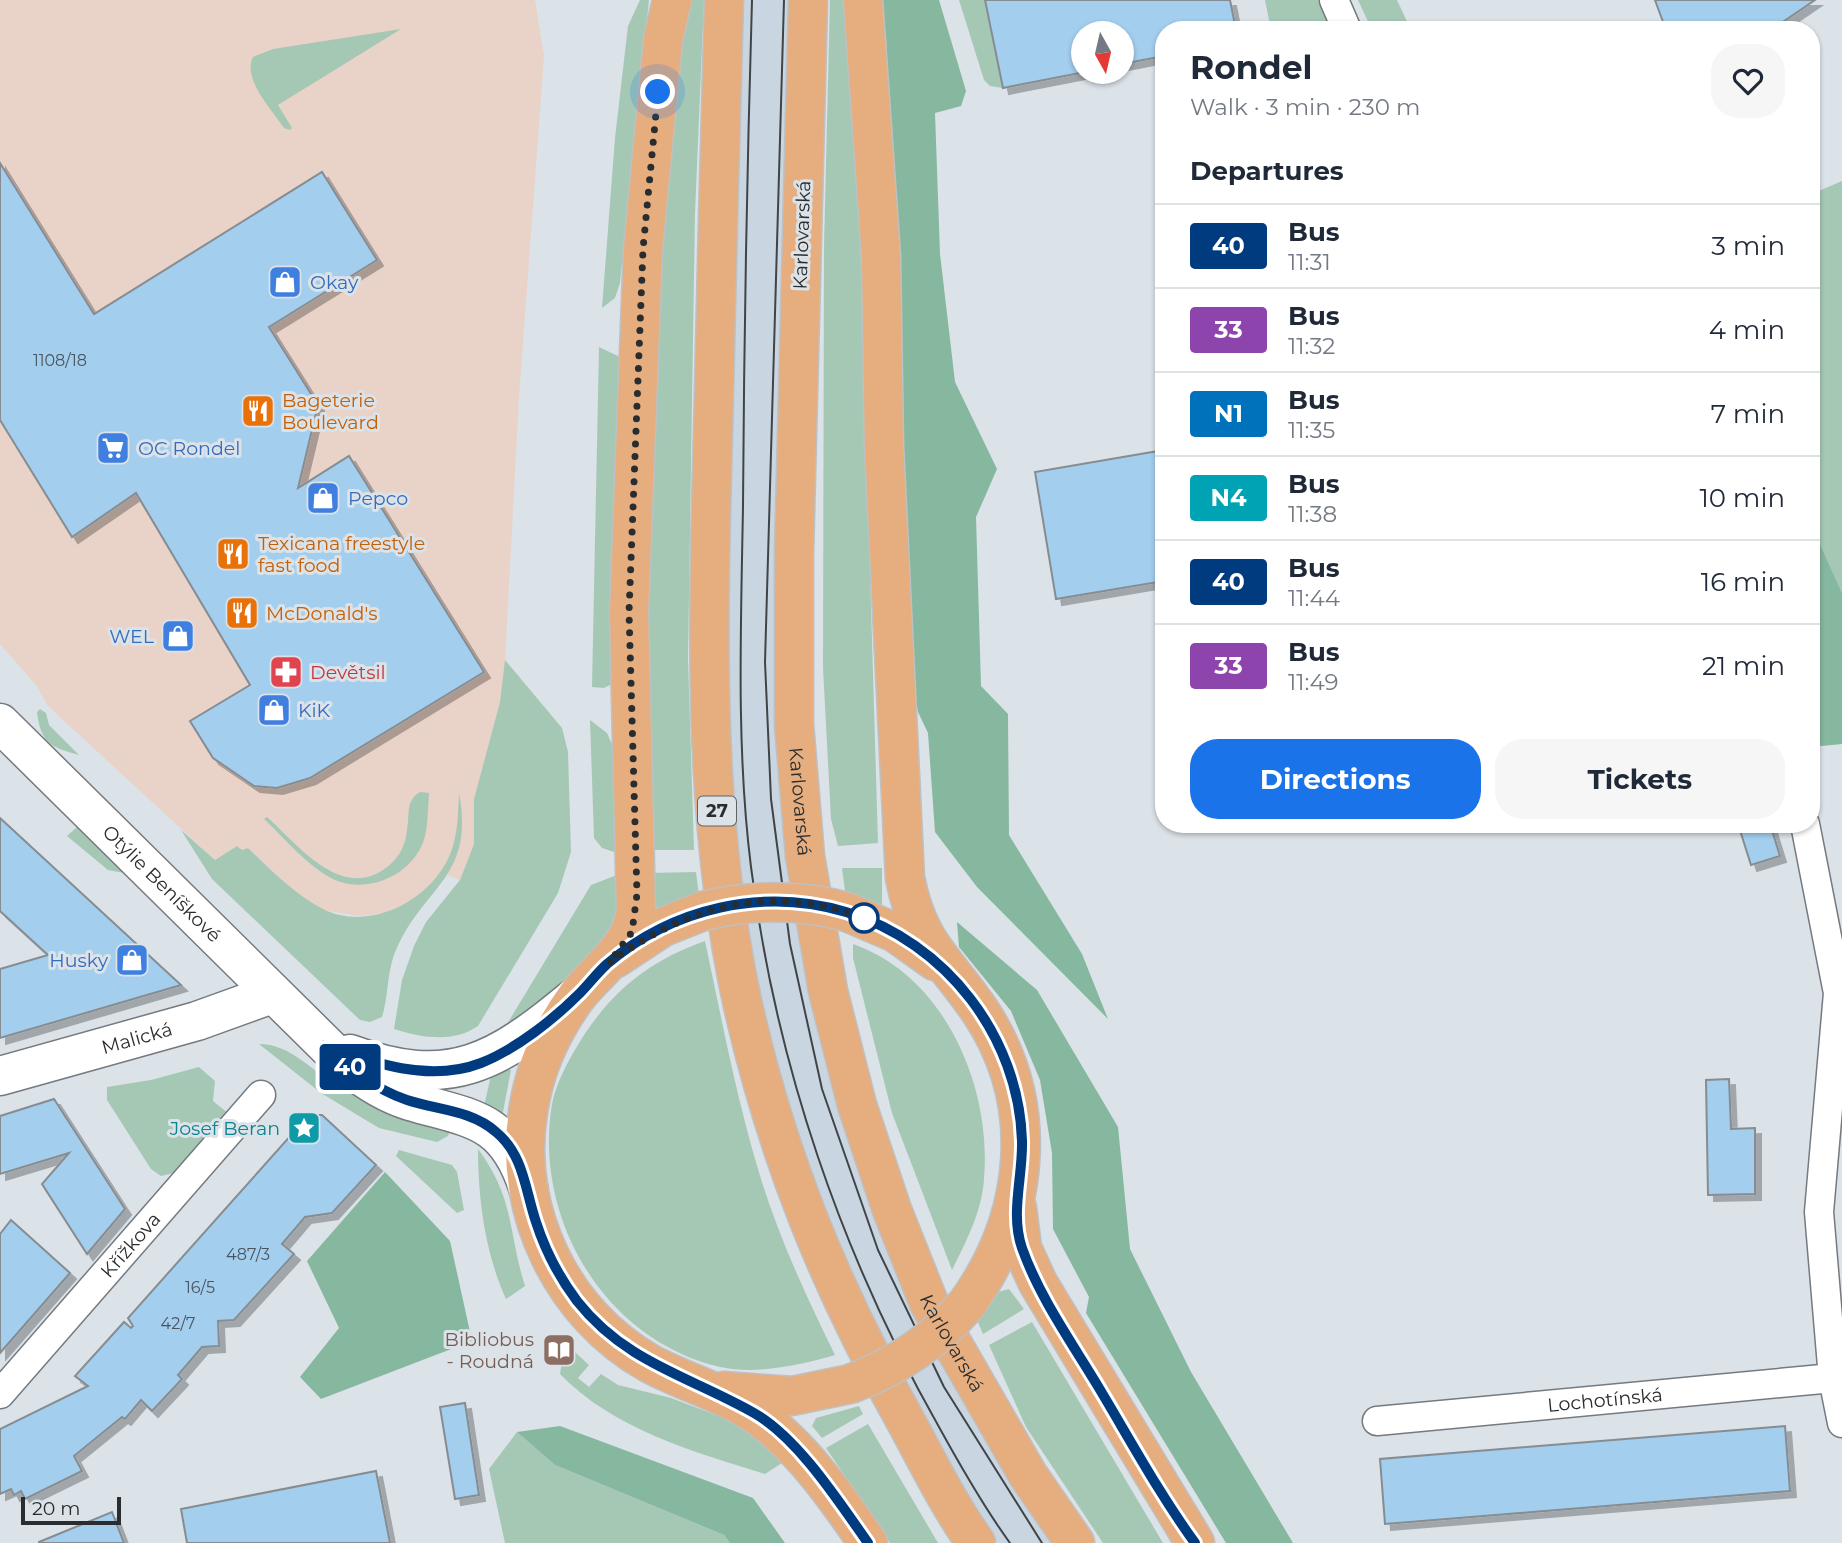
<!DOCTYPE html>
<html lang="en">
<head>
<meta charset="utf-8">
<style>
  body { margin:0; font-family:Montserrat,sans-serif; background:#f6f6f7; color:#1f2937; height:100vh; display:flex; flex-direction:column; font-size:26px; white-space:nowrap }
  * { box-sizing:border-box; margin:0 }
  p { font-size:23px; color:#747a83 }
  .icon { flex:none; width:38px; height:38px; fill:none; stroke:currentColor; stroke-width:2; stroke-linecap:round; stroke-linejoin:round }
  .map { position:relative; flex:1; overflow:hidden }
  .sheet { position:absolute; left:1155px; top:21px; width:665px; height:812px; display:flex; flex-direction:column; background:#fff; border-radius:28px; box-shadow:0 2px 5px #0004 }
  .sheet>* { flex:none }
  .badge { padding:0 14px; border-radius:5px; font-size:24px; line-height:46px }
  .needle { width:46px; rotate:172deg }
  .fabs { position:absolute; left:1071px; top:21px; display:grid; gap:14px }
  .fabs a { display:grid; place-items:center; width:63px; height:63px; border-radius:50%; background:#fff; box-shadow:0 2px 5px #0004; font-size:35px }
  .scale { position:absolute; left:21px; bottom:18px; width:100px; box-sizing:border-box; padding-left:7px; border:4px solid #2a2d2f; border-top:0; font-size:19px; line-height:24px; white-space:nowrap; color:#2a2d2f; -webkit-text-stroke:5px #dbe2e8; paint-order:stroke }
  .you { position:absolute; width:35px; height:35px; margin:-18px; border:5px solid #fff; border-radius:50%; background:#1a73e8; box-shadow:0 0 0 10px #1a73e833 }
  .map>.badge { position:absolute; translate:-50% -50%; box-shadow:0 0 0 4px #fff }
  h2 { padding:0 35px; font-size:26px; line-height:63px }
  .round { display:grid; place-items:center; flex:none; width:74px; height:74px; border-radius:28px; background:#f6f6f7 }
  .overview { display:flex; align-items:center; justify-content:space-between; height:119px; padding:0 35px }
  h1 { font-size:33px; font-weight:700; line-height:52px }
  .button { display:flex; gap:14px; margin-top:auto; padding:14px 35px }
  .button a { flex:1; height:80px; border-radius:28px; background:#1a73e8; color:#fff; font-size:28px; font-weight:700; line-height:80px; text-align:center }
  .button a+a { background:#f6f6f7; color:#1f2937 }
  ul { padding:0; list-style:none }
  li { display:flex; align-items:center; gap:21px; height:84px; padding:0 35px; border-top:2px solid #e0e1e3 }
  li div { flex:1 }
  li b { display:block; font-size:26px }
  li em { font-style:normal }
  li .badge { min-width:77px; font-weight:700; text-align:center }
  .map>svg:first-child { display:block }
  .commercial { fill:#e9d2c7 }
  .built { fill:#c9d6e1 }
  .green { fill:#a5c8b5 }
  .forest { fill:#86b79f }
  .building { fill:#a4ceee; stroke:#868d92; stroke-width:2; filter:url(#shadow) }
  .lines { fill:none; stroke-linecap:round; stroke-linejoin:round }
  .street-casing { stroke:#747a7f; stroke-width:31 }
  .secondary-casing { stroke:#747a7f; stroke-width:41 }
  .primary-casing { stroke:#bfc0c1; stroke-width:41 }
  .street { stroke:#fff; stroke-width:28 }
  .secondary { stroke:#fff; stroke-width:38 }
  .primary { stroke:#e6ad7f; stroke-width:38 }
  .tram { stroke:#404447; stroke-width:2 }
  .primary-bridge-casing { stroke:#bfc0c1; stroke-width:41; stroke-linecap:butt }
  .primary-bridge { stroke:#e6ad7f; stroke-width:38 }
  .line-casing { stroke:#fff; stroke-width:16 }
  .line { stroke:#003b80; stroke-width:10 }
  .walk { stroke:#2a2d2f; stroke-width:7; stroke-dasharray:0 12.6 }
  .stop-dot { fill:#fff; stroke:#003b80; stroke-width:3.5 }
  .labels { text-anchor:middle; dominant-baseline:central; stroke-width:6; stroke-linejoin:round; paint-order:stroke }
  .number-label { font-size:16px; fill:#48555f }
  .shield { fill:#dbe2e8; stroke:#5f6366; stroke-width:2 }
  .shield-label { font-size:18px; font-weight:bold; fill:#2a2d2f }
  .street-label { font-size:19px; fill:#2a2d2f; stroke:#dbe2e8 }
  .shop-label { font-size:19px; fill:#366cbe; stroke:#dbe2e8; text-anchor:start }
  .food-label { font-size:19px; fill:#c56008; stroke:#dbe2e8; text-anchor:start }
  .health-label { font-size:19px; fill:#be3a42; stroke:#dbe2e8; text-anchor:start }
  .culture-label { font-size:19px; fill:#0d838f; stroke:#dbe2e8; text-anchor:end }
  .education-label { font-size:19px; fill:#785e54; stroke:#dbe2e8; text-anchor:end }
</style>
</head>
<body>
<div class="map">
<svg width="1842" height="1543" viewBox="0 0 1842 1543">
  <defs>
    <filter id="shadow"><feDropShadow dx="6" dy="6" stdDeviation="0" flood-color="#0004"/></filter>
  </defs>
  <rect width="100%" height="100%" fill="#dbe2e8"/>
  <path class="commercial" d="M 0,0 L 535,0 L 544,56 L 519,396 L 505,660 L 500,702 L 474,799 L 474,844 L 460,880 L 441,872 L 421,895 L 389,912 L 362,916 L 326,911 L 297,894 L 248,848 L 242,850 L 237,846 L 215,860 L 48,706 L 36,685 L 0,644 Z"/>
  <path class="built" d="M 740,0 L 794,0 L 814,998 L 1054,1543 L 993,1543 L 838,1257 L 791,1131 L 758,1006 L 736,878 L 725,736 Z"/>
  <g class="green">
    <path d="M 640,0 L 649,0 L 620,283 L 615,298 L 602,308 L 615,138 L 628,26 Z"/>
    <path d="M 688,0 L 704,0 L 695,213 L 688,658 L 694,850 L 649,850 C 645,566 642,281 688,0 Z"/>
    <path d="M 830,0 L 846,0 L 856,94 L 878,843 L 838,846 L 831,819 L 823,668 L 824,246 Z"/>
    <path d="M 959,0 L 985,0 L 1003,88 L 990,86 L 984,80 Z"/>
    <path d="M 1265,0 L 1318,0 L 1330,30 L 1271,30 Z"/>
    <path d="M 1358,0 L 1397,0 L 1411,30 L 1372,30 Z"/>
    <path d="M 401,29 L 278,105 L 292,128 L 290,130 L 284,128 C 272,110 242,79 253,57 L 273,49 Z"/>
    <path d="M 1842,181 L 1842,593 L 1811,524 L 1811,199 L 1814,193 Z"/>
    <path d="M 599,347 L 620,357 L 612,684 L 604,688 L 592,687 Z"/>
    <path d="M 505,660 L 562,728 L 568,752 L 571,852 L 558,893 L 478,1026 C 453,1043 423,1038 394,1029 L 402,980 L 414,946 L 426,922 L 460,880 L 474,844 L 474,799 L 500,702 Z"/>
    <path d="M 40,709 L 46,713 L 49,725 L 79,755 C 51,747 41,744 37,712 Z"/>
    <path d="M 590,720 L 607,733 L 614,749 L 617,853 L 602,848 L 594,838 Z"/>
    <path d="M 420,792 L 429,793 C 428,807 428,823 425,836 C 415,876 364,897 329,877 C 305,863 284,838 264,819 L 267,817 C 297,844 339,899 383,870 C 398,860 405,848 407,830 C 410,815 405,801 420,792 Z"/>
    <path d="M 459,793 C 476,881 418,888 393,958 C 387,977 388,998 382,1017 L 370,1022 L 360,1020 L 212,879 L 181,830 L 215,860 L 237,846 L 242,850 L 248,848 C 271,870 294,894 323,909 C 371,933 433,899 451,852 C 458,833 458,813 459,793 Z"/>
    <path d="M 77,827 L 124,873 L 108,870 L 67,836 Z"/>
    <path d="M 842,868 L 882,868 L 882,905 L 846,899 Z"/>
    <path d="M 696,872 L 699,896 L 661,908 L 652,906 L 648,873 Z"/>
    <path d="M 617,875 C 617,886 618,898 617,908 C 611,948 532,1009 501,1034 L 591,885 Z"/>
    <path d="M 705,941 C 722,1021 737,1101 761,1179 C 780,1240 807,1298 835,1355 C 800,1365 757,1375 720,1367 C 604,1340 533,1218 552,1104 C 555,1088 564,1069 572,1055 C 604,998 643,963 705,941 Z"/>
    <path d="M 853,944 C 945,976 992,1087 984,1179 C 982,1211 966,1242 952,1270 L 892,1113 L 853,958 Z"/>
    <path d="M 259,1044 C 290,1044 310,1069 334,1084 C 369,1107 412,1115 452,1126 L 448,1136 L 437,1142 L 379,1128 L 321,1093 Z"/>
    <path d="M 199,1067 L 215,1081 L 213,1101 L 228,1113 L 174,1173 L 161,1176 L 151,1169 L 107,1100 L 107,1087 L 151,1080 Z"/>
    <path d="M 505,1070 L 511,1070 L 502,1117 L 483,1110 L 491,1076 Z"/>
    <path d="M 478,1149 C 515,1199 508,1232 525,1286 L 506,1299 C 485,1253 478,1199 478,1149 Z"/>
    <path d="M 399,1150 L 452,1165 L 457,1172 L 464,1210 L 457,1213 L 396,1156 Z"/>
    <path d="M 1009,1289 L 1024,1309 L 983,1334 L 977,1320 L 998,1292 Z"/>
    <path d="M 1032,1322 L 1163,1543 L 1103,1543 L 1026,1427 L 989,1345 Z"/>
    <path d="M 565,1343 L 589,1365 L 578,1378 L 589,1387 L 601,1374 L 618,1385 L 671,1398 L 732,1421 L 784,1458 L 782,1463 L 765,1474 C 694,1452 613,1429 560,1374 Z"/>
    <path d="M 859,1406 L 863,1414 L 822,1438 L 812,1426 L 816,1418 Z"/>
    <path d="M 868,1424 L 938,1543 L 890,1543 L 826,1448 Z"/>
    <path d="M 517,1432 L 555,1465 L 724,1535 L 730,1543 L 505,1543 L 489,1469 Z"/>
  </g>
  <g class="forest">
    <path d="M 879,0 L 939,0 L 966,91 L 961,106 L 935,113 L 940,254 L 955,382 L 997,469 L 976,517 L 981,686 L 1008,714 L 1009,835 L 1082,954 L 1108,1019 L 977,887 L 935,832 L 928,733 L 918,712 L 913,682 L 886,37 Z"/>
    <path d="M 1811,524 L 1842,593 L 1842,744 L 1811,747 Z"/>
    <path d="M 957,922 L 1037,990 L 1118,1127 L 1130,1249 L 1191,1372 L 1293,1543 L 1226,1543 L 1086,1313 L 1089,1297 L 1053,1229 L 1052,1153 L 1040,1080 L 1011,1011 L 959,947 Z"/>
    <path d="M 385,1172 L 450,1241 L 472,1341 L 321,1399 L 300,1377 L 339,1328 L 307,1261 Z"/>
    <path d="M 560,1426 L 753,1498 L 785,1543 L 730,1543 L 724,1535 L 555,1465 L 517,1432 Z"/>
  </g>
  <g class="building">
    <path d="M 985,0 L 1230,0 L 1236,30 L 1164,30 L 1164,56 L 1122,64 L 1122,33 L 1083,33 L 1085,72 L 1003,88 Z"/>
    <path d="M 1655,0 L 1815,0 L 1771,30 L 1666,30 Z"/>
    <path d="M 0,163 L 94,314 L 322,172 L 377,260 L 269,327 L 318,405 L 298,488 L 349,456 L 484,672 L 310,778 L 277,788 L 254,786 L 213,758 L 190,721 L 250,685 L 136,493 L 72,537 L 0,420 Z"/>
    <path d="M 1164,450 L 1164,581 L 1056,599 L 1035,472 Z"/>
    <path d="M 0,818 L 181,985 L 0,1038 L 0,969 L 48,955 L 0,911 Z"/>
    <path d="M 1738,824 L 1770,824 L 1780,856 L 1751,865 Z"/>
    <path d="M 1729,1079 L 1731,1129 L 1755,1128 L 1755,1194 L 1708,1195 L 1706,1080 Z"/>
    <path d="M 54,1099 L 125,1209 L 87,1254 L 42,1184 L 69,1153 L 0,1174 L 0,1116 Z"/>
    <path d="M 309,1115 L 322,1115 L 376,1165 L 332,1213 L 305,1217 L 282,1244 L 294,1254 L 234,1320 L 218,1321 L 219,1346 L 202,1347 L 178,1375 L 182,1379 L 152,1411 L 141,1400 L 125,1419 L 122,1417 L 74,1456 L 82,1471 L 25,1499 L 21,1491 L 14,1495 L 11,1489 L 0,1494 L 0,1429 L 88,1386 L 75,1376 L 124,1322 L 131,1328 L 133,1326 L 128,1318 Z"/>
    <path d="M 11,1220 L 70,1273 L 0,1353 L 0,1234 Z"/>
    <path d="M 465,1403 L 479,1495 L 455,1499 L 440,1407 Z"/>
    <path d="M 1785,1426 L 1790,1491 L 1385,1524 L 1380,1459 Z"/>
    <path d="M 376,1471 L 390,1543 L 187,1543 L 181,1509 Z"/>
    <path d="M 112,1512 L 124,1543 L 39,1543 L 39,1542 Z"/>
  </g>
  <g class="lines">
    <defs>
      <g id="street">
        <path d="M 1334,0 L 1347,30"/>
        <path d="M 1805,824 L 1838,993 L 1819,1212 L 1833,1378 L 1842,1423"/>
        <path id="s1" d="M 0,1394 L 261,1095"/>
        <path id="s2" d="M 1377,1421 L 1833,1378"/>
      </g>
      <g id="secondary">
        <path id="s3" d="M 0,723 L 345,1064 C 365,1080 386,1094 410,1101 C 472,1119 505,1118 528,1187"/>
        <path d="M 350,1054 C 450,1091 497,1062 574,998"/>
        <path id="s4" d="M 0,1076 L 197,1021 L 272,994"/>
      </g>
      <g id="primary">
        <path d="M 672,0 L 663,40 L 643,249 L 629,612 L 636,911 C 631,949 599,968 577,996 C 552,1030 534,1070 528,1112 C 512,1210 562,1314 649,1363 C 683,1382 726,1393 758,1416 C 803,1448 837,1498 868,1543"/>
        <path d="M 724,0 C 719,144 717,289 713,433 C 708,621 702,816 742,1001 C 776,1153 828,1283 904,1418 C 927,1460 948,1504 976,1543"/>
        <path id="s5" d="M 808,0 L 794,553 L 794,724 L 805,856 L 828,991 L 857,1105 L 892,1210 L 929,1303 L 1028,1475 L 1075,1543"/>
        <path d="M 863,0 L 881,256 L 884,446 L 905,878 C 918,945 945,959 980,1011 C 1042,1104 1030,1217 966,1305"/>
        <path d="M 847,912 L 896,933 L 935,961"/>
        <path d="M 616,958 L 663,927 L 703,911"/>
        <path d="M 1017,1208 L 1022,1248 L 1038,1283 L 1195,1543"/>
        <path d="M 724,1391 L 792,1396 L 850,1384"/>
      </g>
    </defs>
    <use href="#street" class="street-casing"/>
    <use href="#secondary" class="secondary-casing"/>
    <use href="#primary" class="primary-casing"/>
    <use href="#street" class="street"/>
    <use href="#secondary" class="secondary"/>
    <use href="#primary" class="primary"/>
    <g class="tram">
      <path d="M 752,0 C 747,169 744,337 743,506 C 741,626 736,748 751,867 C 776,1064 841,1254 939,1427 C 961,1467 983,1506 1010,1543"/>
      <path d="M 784,0 L 765,662 L 771,799 L 790,944 L 822,1089 L 878,1250 L 944,1387 L 1042,1543"/>
    </g>
    <defs>
      <g id="primary-bridge">
        <path d="M 703,911 C 752,899 798,899 847,912"/>
        <path d="M 850,1384 C 896,1367 934,1342 966,1305"/>
      </g>
    </defs>
    <use href="#primary-bridge" class="primary-bridge-casing"/>
    <use href="#primary-bridge" class="primary-bridge"/>
  </g>
  <g class="lines">
    <defs>
      <path id="line" d="M 868,1543 C 839,1502 798,1438 754,1413 C 689,1376 626,1363 577,1301 C 559,1277 545,1250 536,1222 C 525,1190 524,1155 496,1132 C 471,1110 437,1110 407,1100 C 374,1089 350,1068 325,1045 C 373,1063 429,1083 481,1063 C 516,1049 553,1020 580,993 C 589,984 597,973 607,964 C 673,908 763,887 846,912 C 946,942 1019,1037 1022,1141 C 1023,1177 1010,1213 1022,1248 C 1039,1296 1070,1340 1096,1383 C 1128,1436 1158,1492 1195,1543"/>
    </defs>
    <use href="#line" class="line-casing"/>
    <use href="#line" class="line"/>
    <path class="walk" d="M 658,92 L 643,249 L 629,612 L 637,894 L 632,932 L 609,963 C 687,906 769,882 864,918"/>
  </g>
  <defs>
    <symbol id="shop-square" viewBox="-11 -11 22 22"><rect x="-9" y="-9" width="18" height="18" rx="4" fill="#3f7fe0" stroke="#dbe2e8"/><path d="M-5-2.5h2.3a2.7 3.5 0 0 1 5.4 0H5L5.5 6h-11ZM-1.5-2.5h3a1.5 2.3 0 0 0-3 0Z" fill="#fff"/></symbol>
    <symbol id="restaurant-square" viewBox="-11 -11 22 22"><rect x="-9" y="-9" width="18" height="18" rx="4" fill="#e8710a" stroke="#dbe2e8"/><path d="M-5-6h1v4h1v-4h1v4h1v-4h1v5L-1.5 .5V6h-2V.5L-5-1ZM5-6V6H3V1.5H1.5Q1.5-4 5-6Z" fill="#fff"/></symbol>
    <symbol id="supermarket-square" viewBox="-11 -11 22 22"><rect x="-9" y="-9" width="18" height="18" rx="4" fill="#3f7fe0" stroke="#dbe2e8"/><path d="M-6-5.5h2.5l.6 2H6L4.5 2H-2.5L-4.4-4H-6ZM-1.5 3.2a1.3 1.3 0 1 0 .1 0ZM3 3.2a1.3 1.3 0 1 0 .1 0Z" fill="#fff"/></symbol>
    <symbol id="pharmacy-square" viewBox="-11 -11 22 22"><rect x="-9" y="-9" width="18" height="18" rx="4" fill="#e0444e" stroke="#dbe2e8"/><path d="M-2-6h4v4h4v4h-4v4h-4v-4h-4v-4h4Z" fill="#fff"/></symbol>
    <symbol id="sight-square" viewBox="-11 -11 22 22"><rect x="-9" y="-9" width="18" height="18" rx="4" fill="#0f9aa8" stroke="#dbe2e8"/><path d="M0-6L1.8-2.2L6-1.7L2.9 1.2L3.7 5.4L0 3.3L-3.7 5.4L-2.9 1.2L-6-1.7L-1.8-2.2Z" fill="#fff"/></symbol>
    <symbol id="library-square" viewBox="-11 -11 22 22"><rect x="-9" y="-9" width="18" height="18" rx="4" fill="#8d6e63" stroke="#dbe2e8"/><path d="M-6-4Q-3-5.5-.7-3.5V5Q-3 3-6 4ZM6-4Q3-5.5 .7-3.5V5Q3 3 6 4Z" fill="#fff"/></symbol>
  </defs>
  <g fill-rule="evenodd">
    <use href="#shop-square" x="266" y="263" width="38" height="38"/>
    <use href="#restaurant-square" x="239" y="392" width="38" height="38"/>
    <use href="#supermarket-square" x="94" y="429" width="38" height="38"/>
    <use href="#shop-square" x="304" y="479" width="38" height="38"/>
    <use href="#restaurant-square" x="214" y="535" width="38" height="38"/>
    <use href="#restaurant-square" x="223" y="594" width="38" height="38"/>
    <use href="#shop-square" x="159" y="617" width="38" height="38"/>
    <use href="#pharmacy-square" x="267" y="653" width="38" height="38"/>
    <use href="#shop-square" x="255" y="691" width="38" height="38"/>
    <use href="#shop-square" x="113" y="941" width="38" height="38"/>
    <use href="#sight-square" x="285" y="1109" width="38" height="38"/>
    <use href="#library-square" x="540" y="1331" width="38" height="38"/>
  </g>
  <circle class="stop-dot" cx="864" cy="918" r="14"/>
  <g class="labels">
    <g class="number-label">
      <text x="60" y="360">1108/18</text>
      <text x="248" y="1254">487/3</text>
      <text x="200" y="1287">16/5</text>
      <text x="178" y="1323">42/7</text>
    </g>
    <rect class="shield" x="698" y="796.5" width="38" height="29" rx="5"/>
    <g class="shield-label">
      <text x="717" y="811">27</text>
    </g>
    <g class="street-label">
      <text transform="translate(802 235) rotate(-88)">Karlovarská</text>
      <text stroke="none"><textPath href="#s5" startOffset="802">Karlovarská</textPath></text>
      <text stroke="none"><textPath href="#s3" startOffset="228">Otýlie Beníškové</textPath></text>
      <text stroke="none"><textPath href="#s4" startOffset="142">Malická</textPath></text>
      <text stroke="none"><textPath href="#s1" startOffset="198">Křížkova</textPath></text>
      <text stroke="none"><textPath href="#s5" startOffset="1368">Karlovarská</textPath></text>
      <text stroke="none"><textPath href="#s2" startOffset="229">Lochotínská</textPath></text>
    </g>
    <g class="shop-label">
      <text x="310" y="282">Okay</text>
      <text x="138" y="448">OC Rondel</text>
      <text x="348" y="498">Pepco</text>
      <text x="154" y="636" text-anchor="end">WEL</text>
      <text x="298" y="710">KiK</text>
      <text x="108" y="960" text-anchor="end">Husky</text>
    </g>
    <g class="food-label">
      <text x="282" y="400">Bageterie<tspan x="282" dy="22">Boulevard</tspan></text>
      <text x="258" y="543">Texicana freestyle<tspan x="258" dy="22">fast food</tspan></text>
      <text x="266" y="613">McDonald's</text>
    </g>
    <g class="health-label">
      <text x="310" y="672">Devětsil</text>
    </g>
    <g class="culture-label">
      <text x="280" y="1128">Josef Beran</text>
    </g>
    <g class="education-label">
      <text x="534" y="1339">Bibliobus<tspan x="534" dy="22">- Roudná</tspan></text>
    </g>
  </g>
</svg>
<div class="fabs">
<a><svg class="needle" viewBox="-14 -14 28 28"><path d="M0-13l5 13h-10z" fill="#e53935"/><path d="M0 13l5-13h-10z" fill="#747a83"/></svg></a>
</div>
<div class="scale">20 m</div>
<div class="you" style="left:658px;top:92px"></div>
<b class="badge" style="left:350px;top:1067px;background:#003b80;color:#fff">40</b>
<section class="sheet">
<div class="overview"><div><h1>Rondel</h1><p>Walk · 3 min · 230 m</p></div><a class="round"><svg class="icon" aria-label="heart" viewBox="0 0 24 24"><path d="M12 20l-8-8c-3-5 5-10 8-4 3-6 11-1 8 4z"/></svg></a></div>
<h2>Departures</h2>
<ul>
<li><span class="badge" style="background:#003b80;color:#fff">40</span><div><b>Bus</b><p>11:31</p></div><em>3 min</em></li>
<li><span class="badge" style="background:#8e44ad;color:#fff">33</span><div><b>Bus</b><p>11:32</p></div><em>4 min</em></li>
<li><span class="badge" style="background:#0072bc;color:#fff">N1</span><div><b>Bus</b><p>11:35</p></div><em>7 min</em></li>
<li><span class="badge" style="background:#00a3b4;color:#fff">N4</span><div><b>Bus</b><p>11:38</p></div><em>10 min</em></li>
<li><span class="badge" style="background:#003b80;color:#fff">40</span><div><b>Bus</b><p>11:44</p></div><em>16 min</em></li>
<li><span class="badge" style="background:#8e44ad;color:#fff">33</span><div><b>Bus</b><p>11:49</p></div><em>21 min</em></li>
</ul>
<div class="button"><a>Directions</a><a>Tickets</a></div>
</section>
</div>
</body>
</html>
